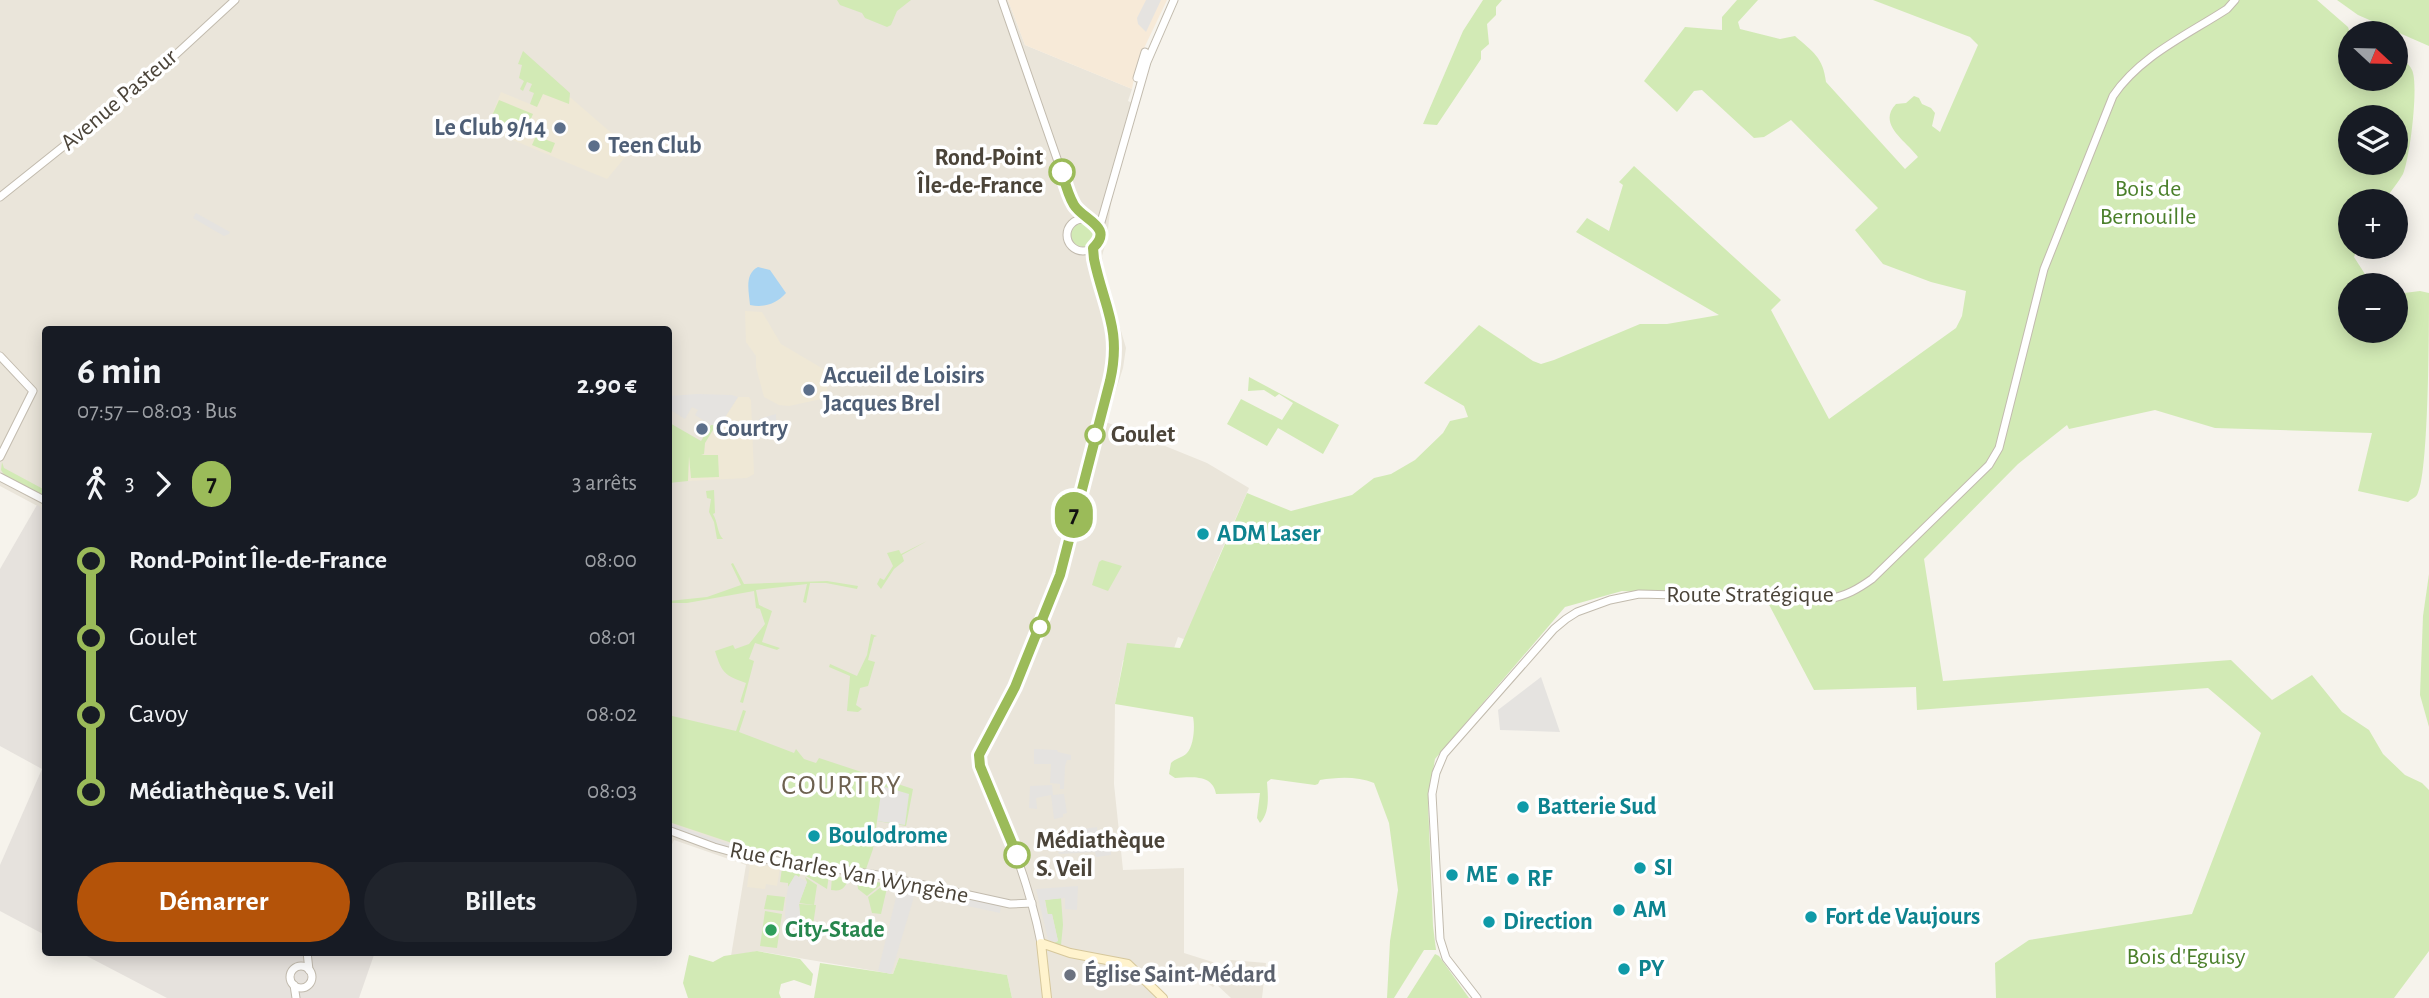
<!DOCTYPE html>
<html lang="fr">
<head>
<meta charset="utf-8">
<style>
  body { margin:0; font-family:"Alegreya Sans",sans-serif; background:#20242c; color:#f1f3f6; height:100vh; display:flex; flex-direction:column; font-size:26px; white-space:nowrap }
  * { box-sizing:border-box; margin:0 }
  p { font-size:23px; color:#9ea1a6 }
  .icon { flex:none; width:38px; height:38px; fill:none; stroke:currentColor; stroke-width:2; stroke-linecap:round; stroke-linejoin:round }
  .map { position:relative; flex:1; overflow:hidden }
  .sheet { position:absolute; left:42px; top:326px; width:630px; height:630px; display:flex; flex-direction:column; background:#171b24; border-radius:7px; box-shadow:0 4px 18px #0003 }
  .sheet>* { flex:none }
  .badge { padding:0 14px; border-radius:23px; font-size:24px; line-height:46px }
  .needle { width:46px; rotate:112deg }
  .tools { position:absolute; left:2338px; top:21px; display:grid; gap:14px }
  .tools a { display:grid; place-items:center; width:70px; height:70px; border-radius:50%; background:#171b24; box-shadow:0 4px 18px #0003; font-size:35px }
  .map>.badge { position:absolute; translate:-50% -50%; box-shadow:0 0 0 4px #fff }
  .legs { display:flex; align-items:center; gap:10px; height:77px; padding:0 35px; font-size:23px }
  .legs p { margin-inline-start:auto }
  .headline { display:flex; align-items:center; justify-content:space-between; height:119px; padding:0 35px }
  h1 { font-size:38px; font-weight:700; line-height:52px }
  .primary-button { display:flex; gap:14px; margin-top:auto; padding:14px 35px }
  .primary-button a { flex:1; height:80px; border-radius:42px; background:#b45309; color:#fff; font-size:28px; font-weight:700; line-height:80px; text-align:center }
  .primary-button a+a { background:#20242c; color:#f1f3f6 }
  ul { padding:0 35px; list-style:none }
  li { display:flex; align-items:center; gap:24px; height:77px; font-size:26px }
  li i { display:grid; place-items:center; width:10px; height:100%; margin:0 9px; background:currentColor }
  li i::after { content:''; width:18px; height:18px; margin:-9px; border:5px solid; border-radius:50%; background:#171b24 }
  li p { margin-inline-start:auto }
  li:first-child i { background:linear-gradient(#0000 50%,currentColor 0) }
  li:last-child i { background:linear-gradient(currentColor 50%,#0000 0) }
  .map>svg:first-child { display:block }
  .residential { fill:#eae5da }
  .commercial { fill:#f7ead8 }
  .industrial { fill:#e6e2dd }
  .education { fill:#efe8d6 }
  .green { fill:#d2eab5; fill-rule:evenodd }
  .parking { fill:#e5e3e0 }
  .water { fill:#a9d4f2 }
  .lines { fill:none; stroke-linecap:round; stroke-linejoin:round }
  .tertiary-casing { stroke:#c2bbae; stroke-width:9 }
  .secondary-casing { stroke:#d6c79b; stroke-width:10 }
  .tertiary { stroke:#fff; stroke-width:7 }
  .secondary { stroke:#fff3cd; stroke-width:8 }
  .line-1-casing { stroke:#fff; stroke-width:16 }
  .line-1 { stroke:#9bbb59; stroke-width:10 }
  .service-dot { fill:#5c6f8a; stroke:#fff; stroke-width:2.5 }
  .stop-1-dot { fill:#fff; stroke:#9bbb59; stroke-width:3.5 }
  .culture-dot { fill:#0f9aa8; stroke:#fff; stroke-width:2.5 }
  .leisure-dot { fill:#2e9e5b; stroke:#fff; stroke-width:2.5 }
  .worship-dot { fill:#6b7280; stroke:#fff; stroke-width:2.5 }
  .labels { text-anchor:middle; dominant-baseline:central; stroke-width:7; stroke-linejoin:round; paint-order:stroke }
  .street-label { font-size:24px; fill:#4b4439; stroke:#fff }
  .service-label { font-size:24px; font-weight:bold; fill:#4e5e75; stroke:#fff; text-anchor:start }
  .stop-label { font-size:24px; font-weight:bold; fill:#4b4439; stroke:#fff; text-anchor:start }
  .park-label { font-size:24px; fill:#4a7f2a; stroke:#fff }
  .culture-label { font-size:24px; font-weight:bold; fill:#0d838f; stroke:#fff; text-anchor:start }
  .leisure-label { font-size:24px; font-weight:bold; fill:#27864d; stroke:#fff; text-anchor:start }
  .worship-label { font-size:24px; font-weight:bold; fill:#5b616d; stroke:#fff; text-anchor:start }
  .quarter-label { font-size:28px; letter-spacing:2px; fill:#6e6250; stroke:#fff }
</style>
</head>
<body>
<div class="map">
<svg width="2429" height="998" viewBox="0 0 2429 998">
  <rect width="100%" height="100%" fill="#f6f3ec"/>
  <path class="residential" d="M 0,0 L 1008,0 L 1025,45 L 1132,89 L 1128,101 L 1137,105 L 1111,202 L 1107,238 L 1102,256 L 1104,273 L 1126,348 L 1123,368 L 1106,422 L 1207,463 L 1249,488 L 1213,570 L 1215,629 L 1206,647 L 1178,637 L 1166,671 L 1123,660 L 1115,704 L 1114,784 L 1123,870 L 1184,868 L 1184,953 L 1222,965 L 1231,960 L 1266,963 L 1262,998 L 1231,998 L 1216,984 L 1213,987 L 1200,978 L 1142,968 L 1134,976 L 1156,998 L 1012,998 L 1007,975 L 949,966 L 899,958 L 893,974 L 758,951 L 731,956 L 746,865 L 674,840 L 669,851 L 668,329 L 46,329 L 45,510 L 0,486 Z"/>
  <path class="commercial" d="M 1008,0 L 1167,0 L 1137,63 L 1132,89 L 1025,45 Z"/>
  <g class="industrial">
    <path d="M 37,505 L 46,510 L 45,935 L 0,911 L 0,865 L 42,769 L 0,746 L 0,569 Z"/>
    <path d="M 79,952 L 375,952 L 359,998 L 167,998 Z"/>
  </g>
  <g class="education">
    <path d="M 548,88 L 571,98 L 631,150 L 607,179 L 486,129 L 501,92 L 530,104 Z"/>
    <path d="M 745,311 L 762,312 L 781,344 L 825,370 L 828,396 L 826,398 L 789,406 L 779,405 L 764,397 L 756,367 L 756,356 L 746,342 Z"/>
    <path d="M 738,397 L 749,397 L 751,400 L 754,474 L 747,478 L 688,481 L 688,456 L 704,454 L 705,443 L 716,425 L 720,425 Z"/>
    <path d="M 750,864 L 780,868 L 777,886 L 766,884 L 765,889 L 747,887 Z"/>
  </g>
  <g class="green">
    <path d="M 837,0 L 911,0 L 897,11 L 891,25 L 887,27 L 865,18 L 862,13 L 840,5 Z"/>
    <path d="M 1483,0 L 1502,0 L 1496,7 L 1496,15 L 1487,24 L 1489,44 L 1481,51 L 1481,59 L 1437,125 L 1423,124 L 1463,31 Z"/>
    <path d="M 1737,0 L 1758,0 L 1738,22 L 1740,29 L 1780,39 L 1795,36 C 1813,52 1823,57 1826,82 L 1905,169 L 1918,157 C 1905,140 1877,124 1896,104 L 1906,103 L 1914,96 L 1919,98 L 1922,104 L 1931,108 L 1935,113 L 1932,126 L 1940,132 L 1978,45 L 1970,37 L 1873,0 L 2317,0 L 2348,27 L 2350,33 L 2350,79 L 2396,79 L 2396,55 C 2401,59 2409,63 2412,70 C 2419,84 2410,158 2403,174 C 2398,183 2390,192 2384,201 L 2350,201 L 2350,247 L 2358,247 L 2354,257 L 2372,285 L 2350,285 L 2350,331 L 2396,331 L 2396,294 L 2420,291 L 2429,293 C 2429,325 2429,477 2417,495 C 2415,498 2411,499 2408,502 L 2358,491 L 2372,433 L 2215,428 L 2155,410 L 2069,429 L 2067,425 L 2018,464 L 1924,559 L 1943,681 L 2231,660 L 2272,700 L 2312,675 L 2342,712 L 2369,730 L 2383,754 L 2405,775 L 2422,783 L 2429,790 L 2429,951 L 2394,998 L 1996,998 L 1995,963 L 2029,940 L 2192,914 L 2261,733 L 2208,688 L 1917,710 L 1916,687 L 1814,690 L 1766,599 L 1622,591 L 1565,607 L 1435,759 L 1428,802 L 1433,926 L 1436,950 L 1424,950 L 1394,998 L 1387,998 L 1390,941 L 1398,890 L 1389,823 L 1374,783 C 1357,776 1338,777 1320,780 L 1318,784 L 1315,785 L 1271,779 L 1267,782 C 1268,795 1270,813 1260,823 L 1257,818 L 1260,793 L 1216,794 C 1213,774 1191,777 1175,778 L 1169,774 L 1171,763 C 1176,758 1182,758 1187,753 C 1194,745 1195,726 1193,717 L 1115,704 L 1127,643 L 1180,648 L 1247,493 L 1291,511 L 1352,495 L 1374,478 L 1391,474 L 1415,460 L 1443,433 L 1450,421 L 1468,417 L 1464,406 L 1424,383 L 1479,325 L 1533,361 L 1541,364 L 1554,360 L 1640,324 L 1667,324 L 1719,315 L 1576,232 L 1587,218 L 1609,231 L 1623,185 L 1619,182 L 1634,166 L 1781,300 L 1771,310 L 1829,419 L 1956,328 L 1962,316 L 1966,291 L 1931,282 L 1883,264 L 1855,230 L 1878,208 L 1791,120 L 1764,137 L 1754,138 L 1702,90 L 1694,91 L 1677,112 L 1644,81 L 1685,27 L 1722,30 L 1722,17 ZM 2350,117 L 2396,117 L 2396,163 L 2350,163 Z"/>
    <path d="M 2337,0 L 2429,0 L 2429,46 L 2358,15 Z"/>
    <path d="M 523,51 L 570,93 L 569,104 L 543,94 L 537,107 L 530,104 L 534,93 L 529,91 L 532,84 L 527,82 L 523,91 L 520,89 L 524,81 L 519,78 L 522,65 L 518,64 Z"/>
    <path d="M 499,100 L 533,114 L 525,132 L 491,118 Z"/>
    <path d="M 536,136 L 555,143 L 551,153 L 532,145 Z"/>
    <circle cx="1083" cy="235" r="12"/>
    <path d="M 1249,377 L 1339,425 L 1323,454 L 1278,428 L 1267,446 L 1227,424 L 1241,399 L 1282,420 L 1293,403 L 1279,394 L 1275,397 L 1264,390 L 1248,391 Z"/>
    <path d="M 668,422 L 701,441 L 711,425 L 716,425 L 705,443 L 704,454 L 701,455 L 718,455 L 719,477 L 691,478 L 689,456 L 688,481 L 669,483 Z"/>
    <path d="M 2,462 L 4,468 L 45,490 L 45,497 L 5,476 L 1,470 Z"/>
    <path d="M 714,490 L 715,513 L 713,514 C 718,522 717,533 723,539 L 717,539 L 714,522 L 709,512 L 711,499 L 707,498 L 706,491 Z"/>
    <path d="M 927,541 L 902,555 L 904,561 L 894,569 L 881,589 L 877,584 L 880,578 L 884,580 L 893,566 L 887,553 L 899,550 L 901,554 Z"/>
    <path d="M 1102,560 L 1122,566 L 1108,591 L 1092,585 L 1099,562 Z"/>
    <path d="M 733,563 L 744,584 L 827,581 L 858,586 L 857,589 L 826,583 L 810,583 L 806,603 L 803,602 L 807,584 L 756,590 L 759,605 L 772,611 L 762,642 L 780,648 L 777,650 L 755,643 L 749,659 L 754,661 L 743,703 L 740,702 L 746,683 C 724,675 722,673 715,651 L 733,645 L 735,649 L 749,644 L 765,624 L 760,609 L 756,608 L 754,591 L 687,603 L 669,603 L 669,601 L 707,597 L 741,585 L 731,564 Z"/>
    <path d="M 2429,574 L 2429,727 L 2420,695 L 2423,616 Z"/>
    <path d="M 871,634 L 877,636 L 874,637 L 868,660 L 875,662 L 868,686 L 860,688 L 856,705 L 862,709 L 858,712 L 847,711 L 850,676 L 829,667 L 830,664 L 857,676 L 867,655 Z"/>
    <path d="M 743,710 L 746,711 L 739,732 L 794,753 L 796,749 L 804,759 L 816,763 L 819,758 L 913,789 L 906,826 L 877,821 L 873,849 L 866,869 L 762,853 L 669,822 L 668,715 L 736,731 Z"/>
    <path d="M 782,868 L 802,871 L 799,877 L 796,875 L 788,887 L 788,883 L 780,882 Z"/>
    <path d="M 808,872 L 812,875 L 813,873 L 829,875 L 827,889 L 806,876 Z"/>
    <path d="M 832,876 L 850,878 C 844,887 844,892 831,890 Z"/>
    <path d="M 805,877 L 817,885 L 814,905 L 799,903 L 807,882 Z"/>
    <path d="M 857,879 L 883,883 L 867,896 L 858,889 Z"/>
    <path d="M 885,884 L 887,888 L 881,914 L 872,913 L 868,897 Z"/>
    <path d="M 767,895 L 785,897 L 783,911 L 764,909 Z"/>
    <path d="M 1061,898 L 1063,925 L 1061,945 L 1054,943 L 1058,941 L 1052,914 L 1048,915 L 1045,900 Z"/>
    <path d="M 799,904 L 816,905 L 813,925 L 801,927 Z"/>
    <path d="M 765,911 L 782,914 L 777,948 L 760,946 Z"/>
    <path d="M 757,951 L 800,959 L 813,974 L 811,986 L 794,980 L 781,984 L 779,993 L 781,998 L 688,998 L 683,983 L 689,955 L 713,962 L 724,956 Z"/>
    <path d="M 1435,954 L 1439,956 L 1469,998 L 1407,998 Z"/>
    <path d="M 899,958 L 1007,975 L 1012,998 L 814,998 L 820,963 L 893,974 Z"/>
  </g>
  <g class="parking">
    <path d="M 1146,0 L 1161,0 L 1146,32 L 1138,24 L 1137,18 Z"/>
    <path d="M 196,213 L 230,232 L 229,234 L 224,236 L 193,218 Z"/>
    <path d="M 697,394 L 732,395 L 738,397 L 720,425 L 711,425 L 695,415 L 698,410 L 692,407 L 685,419 L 669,409 L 671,404 L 669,403 L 669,396 Z"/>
    <path d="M 776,414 L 777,437 L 760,438 L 759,419 Z"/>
    <path d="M 1541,677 L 1560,732 L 1500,730 L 1498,710 Z"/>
    <path d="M 1034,749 L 1057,750 L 1058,752 L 1071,755 L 1071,760 L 1067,760 L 1065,766 L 1064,789 L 1060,789 L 1060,784 L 1050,783 L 1051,764 L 1034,764 Z"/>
    <path d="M 1052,785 L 1053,795 L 1064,794 L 1067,813 L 1063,814 L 1063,817 L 1054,819 L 1051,795 L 1036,798 L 1037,809 L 1029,808 L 1030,786 Z"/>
    <path d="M 882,786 L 909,794 L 905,825 L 877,821 Z"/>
    <path d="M 668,823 L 737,847 L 737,851 L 669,828 Z"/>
    <path d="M 1097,827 L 1099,846 L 1114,845 L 1115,850 L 1111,851 L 1111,855 L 1096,857 L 1095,852 L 1059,854 L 1058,852 L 1063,852 L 1063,846 L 1084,844 L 1083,829 Z"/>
    <path d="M 795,875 L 807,882 L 799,904 L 801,925 L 787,928 L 785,915 L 786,900 L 788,887 Z"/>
    <path d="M 899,885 L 915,888 L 916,890 L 891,974 L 878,971 Z"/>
    <path d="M 1078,886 L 1077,910 L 1065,909 L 1065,898 L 1045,900 L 1047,914 L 1052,914 L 1058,941 L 1052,942 L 1048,939 L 1036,889 Z"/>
    <path d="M 965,897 L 1001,905 L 1000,913 L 963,905 Z"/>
  </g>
  <path class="water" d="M 758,267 L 770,270 L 786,293 C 776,304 764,308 750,305 C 749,292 744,274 758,267 Z"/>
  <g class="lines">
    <defs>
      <g id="tertiary">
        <path d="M 1002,0 L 1072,202 L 1085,218"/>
        <path d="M 1137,78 L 1145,52"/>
        <path d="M 0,197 L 159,70 L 235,0"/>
        <circle cx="1083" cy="235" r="16"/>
        <path d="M 1099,229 L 1147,62 L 1174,0"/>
        <path d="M 0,356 L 33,391 L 0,457"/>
        <path d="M 0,477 L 46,501"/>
        <path d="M 668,830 L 714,847 L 750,857 L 878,875 L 1010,904 L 1032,903"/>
        <path d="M 1041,943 C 1029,881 1005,824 980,766 L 979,758 L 982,747 L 1015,687 L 1060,575 L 1110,381 C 1119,340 1111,319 1099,280 C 1095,270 1095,259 1093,249"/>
        <path d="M 307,952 L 309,970"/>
        <circle cx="301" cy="977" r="11"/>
        <path d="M 294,985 L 296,998"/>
        <path d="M 1477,998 L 1446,958 L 1440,939 L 1432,794 L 1436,773 L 1444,754 L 1554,629 L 1566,619 L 1577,612 L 1610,600 L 1639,594 L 1828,599 C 1846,596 1858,589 1872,579 L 1989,465 L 1999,448 L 2044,269 L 2113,96 C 2140,56 2187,35 2227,9 L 2235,0"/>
      </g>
      <path id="secondary" d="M 1047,998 L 1041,943 L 1070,953 L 1128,964 L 1163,998"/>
    </defs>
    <use href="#tertiary" class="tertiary-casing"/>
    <use href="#secondary" class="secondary-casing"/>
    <use href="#tertiary" class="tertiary"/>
    <use href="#secondary" class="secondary"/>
  </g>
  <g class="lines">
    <defs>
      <path id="line-1" d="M 1017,855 L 980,766 L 979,755 L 1015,687 L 1060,575 L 1110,381 C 1122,329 1104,307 1094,259 L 1093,248 C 1115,227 1083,220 1074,205 C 1068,195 1065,183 1062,172"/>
    </defs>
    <use href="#line-1" class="line-1-casing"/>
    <use href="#line-1" class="line-1"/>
  </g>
  <g class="service-dot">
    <circle cx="560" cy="128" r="7"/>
    <circle cx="594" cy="146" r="7"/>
    <circle cx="809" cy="390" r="7"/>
    <circle cx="702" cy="429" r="7"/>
  </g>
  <g class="stop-1-dot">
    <circle cx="1062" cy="172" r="12"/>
    <circle cx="1095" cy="435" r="9"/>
    <circle cx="1040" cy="627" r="9"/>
    <circle cx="1017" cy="855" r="12"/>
  </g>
  <g class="culture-dot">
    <circle cx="1203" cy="534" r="7"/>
    <circle cx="1523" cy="807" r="7"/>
    <circle cx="814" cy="836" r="7"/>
    <circle cx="1640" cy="868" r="7"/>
    <circle cx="1452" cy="875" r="7"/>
    <circle cx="1513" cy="879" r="7"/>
    <circle cx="1619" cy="910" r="7"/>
    <circle cx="1811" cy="917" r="7"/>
    <circle cx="1489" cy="922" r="7"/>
    <circle cx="1624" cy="969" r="7"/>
  </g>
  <circle class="leisure-dot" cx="771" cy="930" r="7"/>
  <circle class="worship-dot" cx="1070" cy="975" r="7"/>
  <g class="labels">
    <g class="street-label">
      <text transform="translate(119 100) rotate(-40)">Avenue Pasteur</text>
      <text x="1750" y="595">Route Stratégique</text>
      <text transform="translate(849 873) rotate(11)">Rue Charles Van Wyngène</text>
    </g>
    <g class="service-label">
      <text x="546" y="128" text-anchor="end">Le Club 9/14</text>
      <text x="608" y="146">Teen Club</text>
      <text x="823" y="376">Accueil de Loisirs<tspan x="823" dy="28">Jacques Brel</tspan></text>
      <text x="716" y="429">Courtry</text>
    </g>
    <g class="stop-label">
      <text x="1043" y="158" text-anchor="end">Rond-Point<tspan x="1043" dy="28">Île-de-France</tspan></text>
      <text x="1111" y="435">Goulet</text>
      <text x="1036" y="841">Médiathèque<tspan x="1036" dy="28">S. Veil</tspan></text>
    </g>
    <g class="park-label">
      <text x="2148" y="189">Bois de<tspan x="2148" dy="28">Bernouille</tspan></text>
      <text x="2186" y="957">Bois d'Eguisy</text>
    </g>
    <g class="culture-label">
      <text x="1217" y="534">ADM Laser</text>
      <text x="1537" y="807">Batterie Sud</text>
      <text x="828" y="836">Boulodrome</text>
      <text x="1654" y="868">SI</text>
      <text x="1466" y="875">ME</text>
      <text x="1527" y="879">RF</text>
      <text x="1633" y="910">AM</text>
      <text x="1825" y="917">Fort de Vaujours</text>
      <text x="1503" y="922">Direction</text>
      <text x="1638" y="969">PY</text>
    </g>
    <g class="leisure-label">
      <text x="785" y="930">City-Stade</text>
    </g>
    <g class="worship-label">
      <text x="1084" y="975">Église Saint-Médard</text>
    </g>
    <g class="quarter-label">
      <text x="842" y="786">COURTRY</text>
    </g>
  </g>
</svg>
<div class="tools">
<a><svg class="needle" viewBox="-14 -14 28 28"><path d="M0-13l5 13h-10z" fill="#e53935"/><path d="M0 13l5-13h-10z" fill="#9ea1a6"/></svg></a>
<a><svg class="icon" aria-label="layers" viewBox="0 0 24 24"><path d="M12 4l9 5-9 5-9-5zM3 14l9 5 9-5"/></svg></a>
<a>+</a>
<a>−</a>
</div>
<b class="badge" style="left:1074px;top:515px;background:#9bbb59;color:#111">7</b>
<section class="sheet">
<div class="headline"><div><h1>6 min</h1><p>07:57 – 08:03 · Bus</p></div><b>2.90 €</b></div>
<div class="legs"><svg class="icon" aria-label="walk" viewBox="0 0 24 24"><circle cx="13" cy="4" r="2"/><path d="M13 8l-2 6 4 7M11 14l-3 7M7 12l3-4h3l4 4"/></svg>3<svg class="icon" aria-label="forward" viewBox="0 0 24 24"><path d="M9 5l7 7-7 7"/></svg><b class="badge" style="background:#9bbb59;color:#111">7</b><p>3 arrêts</p></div>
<ul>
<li><i style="color:#9bbb59"></i><b>Rond-Point Île-de-France</b><p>08:00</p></li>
<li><i style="color:#9bbb59"></i><span>Goulet</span><p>08:01</p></li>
<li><i style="color:#9bbb59"></i><span>Cavoy</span><p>08:02</p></li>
<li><i style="color:#9bbb59"></i><b>Médiathèque S. Veil</b><p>08:03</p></li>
</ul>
<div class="primary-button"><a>Démarrer</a><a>Billets</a></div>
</section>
</div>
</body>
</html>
